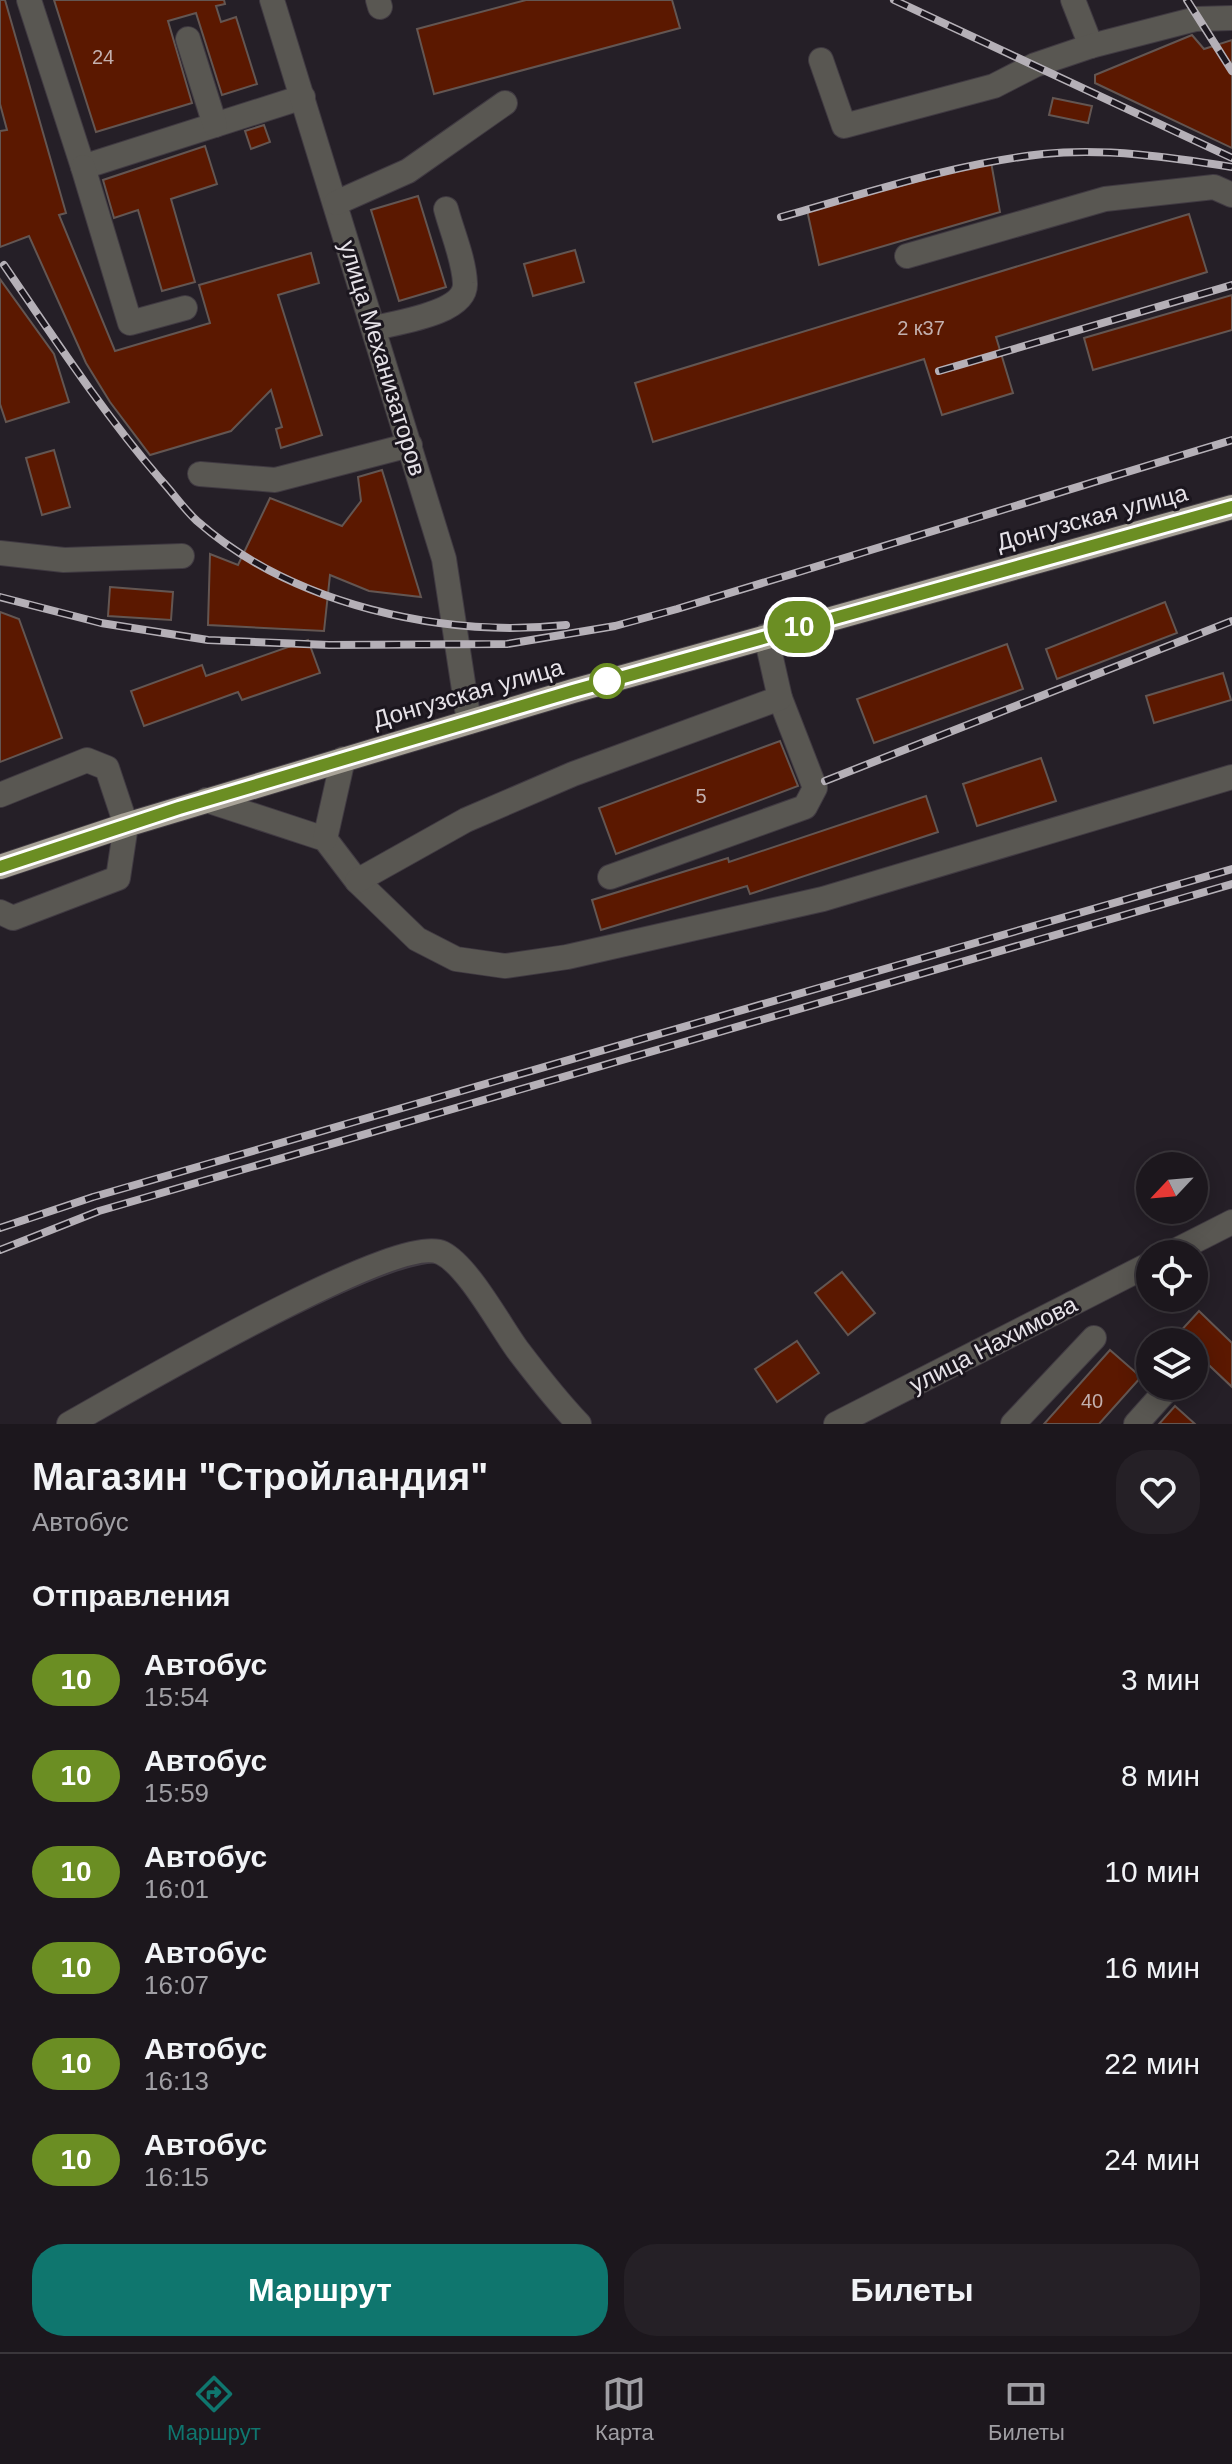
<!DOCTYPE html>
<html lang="ru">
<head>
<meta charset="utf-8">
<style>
  body { margin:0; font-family:Arial,sans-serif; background:#252026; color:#f1f3f6; height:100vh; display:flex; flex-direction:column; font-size:30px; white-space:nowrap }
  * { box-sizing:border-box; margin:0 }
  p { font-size:26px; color:#a09fa4 }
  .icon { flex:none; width:44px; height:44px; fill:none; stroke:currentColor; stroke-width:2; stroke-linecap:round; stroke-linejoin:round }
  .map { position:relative; height:1424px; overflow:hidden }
  .side { display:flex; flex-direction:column; background:#1c171d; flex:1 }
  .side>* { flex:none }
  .badge { padding:0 16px; border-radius:26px; font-size:28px; line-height:52px }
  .needle { width:52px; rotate:244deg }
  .controls { position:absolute; left:1136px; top:1152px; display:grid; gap:16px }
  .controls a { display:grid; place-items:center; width:72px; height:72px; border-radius:50%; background:#1c171d; box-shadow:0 4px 20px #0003,0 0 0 2px #3a363b; font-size:40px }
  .map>.badge { position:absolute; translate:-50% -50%; box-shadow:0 0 0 4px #fff }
  h2 { padding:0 32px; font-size:30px; line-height:72px }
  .round { display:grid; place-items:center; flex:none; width:84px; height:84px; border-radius:32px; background:#252026 }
  .head { display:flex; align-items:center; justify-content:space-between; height:136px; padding:0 32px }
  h1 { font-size:38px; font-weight:700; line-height:60px }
  .primary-button { display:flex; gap:16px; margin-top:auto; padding:16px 32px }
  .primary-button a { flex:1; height:92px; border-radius:32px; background:#0f766e; color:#fff; font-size:32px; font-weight:700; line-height:92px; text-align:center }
  .primary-button a+a { background:#252026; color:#f1f3f6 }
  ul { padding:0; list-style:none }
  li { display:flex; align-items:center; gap:24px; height:96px; padding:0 32px }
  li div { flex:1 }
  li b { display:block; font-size:30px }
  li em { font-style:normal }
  li .badge { min-width:88px; font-weight:700; text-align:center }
  .tab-bar { display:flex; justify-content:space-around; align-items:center; height:112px; border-top:2px solid #3a363b; background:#1c171d; font-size:22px; color:#a09fa4 }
  .tab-bar a { display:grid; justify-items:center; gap:4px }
  .tab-bar .on { color:#0f766e }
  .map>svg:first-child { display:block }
  .building { fill:#5b1800; stroke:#635652; stroke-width:2 }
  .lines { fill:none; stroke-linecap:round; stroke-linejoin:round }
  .minor-casing { stroke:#403a42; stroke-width:26 }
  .highway-casing { stroke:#403a42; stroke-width:26 }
  .minor { stroke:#595752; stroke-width:24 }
  .highway { stroke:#a7a296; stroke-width:24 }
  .rail-casing { stroke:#b5b0b7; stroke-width:8 }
  .rail { stroke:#1b161e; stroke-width:5; stroke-dasharray:15; stroke-linecap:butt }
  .line-casing { stroke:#fff; stroke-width:18 }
  .line { stroke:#6b8e23; stroke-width:12 }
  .stop-dot { fill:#fff; stroke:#6b8e23; stroke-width:4 }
  .labels { text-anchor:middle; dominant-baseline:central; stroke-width:6; stroke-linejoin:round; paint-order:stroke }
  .number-label { font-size:20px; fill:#c3b0ae }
  .street-label { font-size:24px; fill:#e6e2e8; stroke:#1b161e }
</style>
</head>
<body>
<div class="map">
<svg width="1232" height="1424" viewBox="0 0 1232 1424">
  <rect width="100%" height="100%" fill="#251f27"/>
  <g class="building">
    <path d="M 0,0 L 5,0 L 66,213 L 59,215 L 115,351 L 210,323 L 199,285 L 311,253 L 319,283 L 278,295 L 322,435 L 281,448 L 276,429 L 282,427 L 271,390 L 231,431 L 150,455 L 110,402 L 86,363 L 29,236 L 0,247 L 0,131 L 7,130 L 0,104 Z"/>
    <path d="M 54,0 L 224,0 L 225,4 L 216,6 L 221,22 L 236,17 L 257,84 L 222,95 L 196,13 L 168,21 L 192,103 L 96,132 Z"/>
    <path d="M 526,0 L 672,0 L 680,28 L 434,94 L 417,29 Z"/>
    <path d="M 1192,35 L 1204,49 L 1232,40 L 1232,148 L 1095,83 L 1095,75 Z"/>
    <path d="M 1053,98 L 1092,106 L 1088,123 L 1049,115 Z"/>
    <path d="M 264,125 L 270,142 L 251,149 L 245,131 Z"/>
    <path d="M 205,146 L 217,184 L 171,199 L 195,282 L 162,291 L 138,210 L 114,218 L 103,180 Z"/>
    <path d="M 991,162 L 1000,212 L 819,265 L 807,210 Z"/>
    <path d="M 418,196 L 446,287 L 399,301 L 371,210 Z"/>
    <path d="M 1189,214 L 1207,272 L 996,337 L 1013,393 L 942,415 L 924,359 L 653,442 L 635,383 Z"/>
    <path d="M 575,250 L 584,282 L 533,296 L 524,264 Z"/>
    <path d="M 0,279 L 54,354 L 69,402 L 6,422 L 0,404 Z"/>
    <path d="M 1232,295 L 1232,330 L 1093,370 L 1084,338 Z"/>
    <path d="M 54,450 L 70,507 L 42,515 L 26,458 Z"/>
    <path d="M 382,470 L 421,597 L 369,591 L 330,575 L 324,631 L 208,625 L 210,554 L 238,565 L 270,498 L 342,526 L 361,501 L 358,477 Z"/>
    <path d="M 110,587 L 173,592 L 171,620 L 108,616 Z"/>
    <path d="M 1165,602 L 1177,633 L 1057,679 L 1046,649 Z"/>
    <path d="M 0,612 L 19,619 L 62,738 L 0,762 Z"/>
    <path d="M 308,640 L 320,673 L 242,700 L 238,692 L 144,726 L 131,691 L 202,665 L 206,676 Z"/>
    <path d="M 1007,644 L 1023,689 L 874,743 L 857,699 Z"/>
    <path d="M 1223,673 L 1231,700 L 1154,723 L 1146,696 Z"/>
    <path d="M 780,741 L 798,786 L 616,854 L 599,808 Z"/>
    <path d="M 1041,758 L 1056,801 L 977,826 L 963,784 Z"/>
    <path d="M 926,796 L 938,832 L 750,894 L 747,886 L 601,930 L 592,900 L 728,858 L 729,862 Z"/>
    <path d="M 842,1272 L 875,1313 L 848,1335 L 815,1293 Z"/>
    <path d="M 1199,1311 L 1232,1343 L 1232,1387 L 1194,1351 L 1194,1342 L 1184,1342 L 1177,1335 Z"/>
    <path d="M 797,1341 L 819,1373 L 777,1402 L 755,1369 Z"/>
    <path d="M 1110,1350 L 1141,1377 L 1099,1424 L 1044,1424 Z"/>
    <path d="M 1175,1406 L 1195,1424 L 1159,1424 Z"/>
  </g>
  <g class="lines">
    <defs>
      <g id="minor">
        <path d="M 29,0 L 83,167 L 303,97"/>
        <path d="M 272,0 L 444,559 L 469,722"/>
        <path d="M 378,0 L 380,7"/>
        <path d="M 1073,0 L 1091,46"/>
        <path d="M 188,39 L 215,125"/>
        <path d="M 821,60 L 844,126 L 994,86 L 1035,65 L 1091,46 L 1196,19 L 1232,18"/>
        <path d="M 83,167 L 130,323 L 185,308"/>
        <path d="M 336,203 L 408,171 L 505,103"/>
        <path d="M 907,256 L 1105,199 L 1214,187 L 1232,195"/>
        <path d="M 375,328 C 399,322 467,313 465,283 C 464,259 452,232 446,209"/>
        <path d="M 200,474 L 275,480 L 410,445"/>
        <path d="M 0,553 L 64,560 L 182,556"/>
        <path d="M 0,795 L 87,760 L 107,768 L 126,825 L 118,878 L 13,918 L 0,912"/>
        <path d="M 206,800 L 325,839 L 357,881 L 417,939 L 456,959 L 505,966 L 567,957 L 823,899 L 1232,777"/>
        <path d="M 325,839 L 343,759"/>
        <path d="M 610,877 L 805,807 L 815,788 L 780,698"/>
        <path d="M 357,881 L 466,820 L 573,774 L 780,698 L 766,636"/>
        <path d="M 1169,1254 L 1232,1222"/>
        <path d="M 69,1424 C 121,1395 400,1231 442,1253 C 468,1266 499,1324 517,1349 C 536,1374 557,1401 579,1424"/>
        <path d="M 836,1424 L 1150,1264"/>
        <path d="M 1013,1424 L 1094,1338"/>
        <path d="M 1136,1424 L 1170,1386"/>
      </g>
      <path id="highway" d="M 0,867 L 126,825 L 573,691 L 1232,507"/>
    </defs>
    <use href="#minor" class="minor-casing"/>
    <use href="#highway" class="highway-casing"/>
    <use href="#minor" class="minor"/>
    <use href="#highway" class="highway"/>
    <defs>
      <g id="rail">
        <path d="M 894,0 L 1232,158"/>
        <path d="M 1187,0 L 1232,71"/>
        <path d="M 781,217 C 867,193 953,164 1043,154 C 1106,148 1170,157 1232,167"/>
        <path d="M 4,265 C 54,338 103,413 161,480 C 173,493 184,509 197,521 C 293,605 442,638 566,625"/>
        <path d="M 939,371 L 1232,285"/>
        <path d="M 0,597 L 101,623 L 208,640 L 329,645 L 507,644 L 615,626 L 677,609 L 1232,440"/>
        <path d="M 825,781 L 1232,621"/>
        <path d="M 0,1228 L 93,1197 L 1232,869"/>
        <path d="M 0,1250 L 99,1211 L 1232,884"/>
      </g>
    </defs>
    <use href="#rail" class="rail-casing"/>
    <use href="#rail" class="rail"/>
  </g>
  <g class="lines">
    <defs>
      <path id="line" d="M 0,867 L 179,808 L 573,691 L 1232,507"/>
    </defs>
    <use href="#line" class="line-casing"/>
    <use href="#line" class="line"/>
  </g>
  <circle class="stop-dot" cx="607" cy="681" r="16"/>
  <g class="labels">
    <g class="number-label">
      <text x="103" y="57">24</text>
      <text x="921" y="328">2 к37</text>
      <text x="701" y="796">5</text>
      <text x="1092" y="1401">40</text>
    </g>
    <g class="street-label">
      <text transform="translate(383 358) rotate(73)">улица Механизаторов</text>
      <text transform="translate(1092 517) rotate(-15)">Донгузская улица</text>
      <text transform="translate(468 693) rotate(-16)">Донгузская улица</text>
      <text transform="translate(993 1344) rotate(-27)">улица Нахимова</text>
    </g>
  </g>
</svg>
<div class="controls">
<a><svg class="needle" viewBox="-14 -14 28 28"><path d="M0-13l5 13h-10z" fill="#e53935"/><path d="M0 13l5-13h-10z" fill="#a09fa4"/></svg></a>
<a><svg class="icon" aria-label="locate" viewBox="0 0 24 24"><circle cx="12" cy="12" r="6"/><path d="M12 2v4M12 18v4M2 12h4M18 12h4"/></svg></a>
<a><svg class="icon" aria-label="layers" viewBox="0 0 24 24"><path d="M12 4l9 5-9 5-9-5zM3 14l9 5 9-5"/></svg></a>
</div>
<b class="badge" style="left:799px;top:627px;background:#6b8e23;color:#fff">10</b>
</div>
<section class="side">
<div class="head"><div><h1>Магазин &quot;Стройландия&quot;</h1><p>Автобус</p></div><a class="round"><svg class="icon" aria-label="heart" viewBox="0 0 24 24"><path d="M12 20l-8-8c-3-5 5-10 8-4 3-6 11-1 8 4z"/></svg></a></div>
<h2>Отправления</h2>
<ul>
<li><span class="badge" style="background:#6b8e23;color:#fff">10</span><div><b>Автобус</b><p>15:54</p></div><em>3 мин</em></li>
<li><span class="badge" style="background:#6b8e23;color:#fff">10</span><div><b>Автобус</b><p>15:59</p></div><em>8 мин</em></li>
<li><span class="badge" style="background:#6b8e23;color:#fff">10</span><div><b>Автобус</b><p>16:01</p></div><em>10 мин</em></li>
<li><span class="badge" style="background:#6b8e23;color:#fff">10</span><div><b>Автобус</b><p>16:07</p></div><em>16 мин</em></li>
<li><span class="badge" style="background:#6b8e23;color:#fff">10</span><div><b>Автобус</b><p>16:13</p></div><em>22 мин</em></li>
<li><span class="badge" style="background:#6b8e23;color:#fff">10</span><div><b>Автобус</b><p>16:15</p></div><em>24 мин</em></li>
</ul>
<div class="primary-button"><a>Маршрут</a><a>Билеты</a></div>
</section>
<nav class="tab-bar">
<a class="on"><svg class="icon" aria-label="directions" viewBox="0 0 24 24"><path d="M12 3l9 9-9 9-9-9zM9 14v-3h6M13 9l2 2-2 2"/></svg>Маршрут</a>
<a><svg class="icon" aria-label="map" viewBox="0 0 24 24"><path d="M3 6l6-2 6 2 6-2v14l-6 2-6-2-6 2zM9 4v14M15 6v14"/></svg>Карта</a>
<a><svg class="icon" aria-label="tickets" viewBox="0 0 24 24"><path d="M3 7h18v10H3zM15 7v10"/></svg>Билеты</a>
</nav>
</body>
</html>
